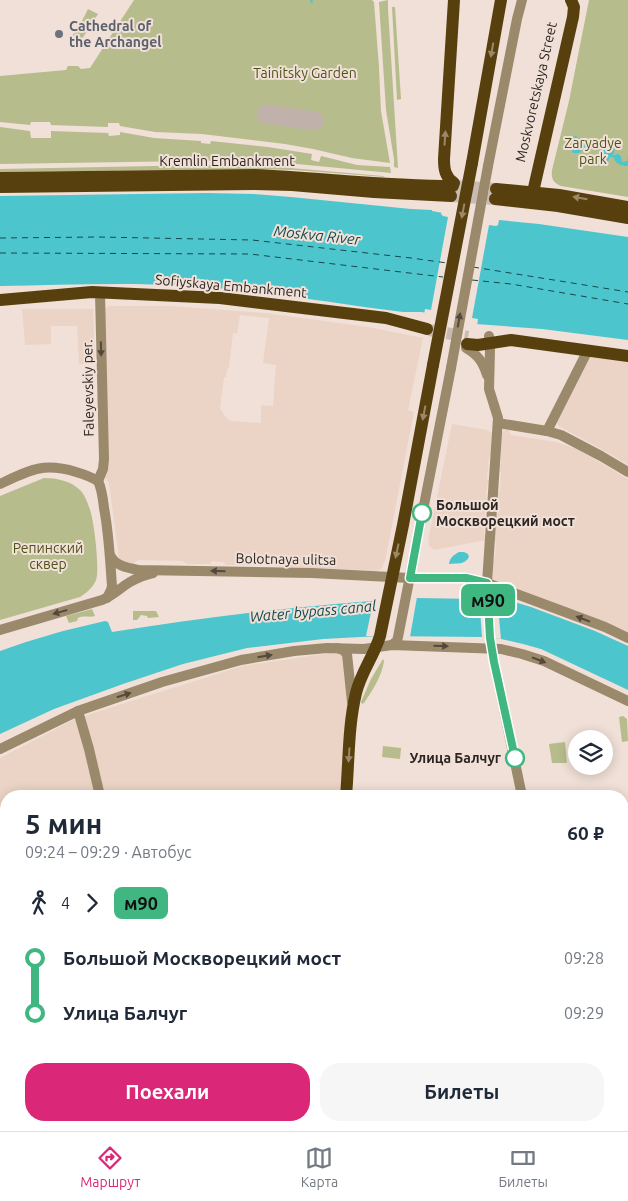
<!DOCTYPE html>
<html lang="ru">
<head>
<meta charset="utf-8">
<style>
  body { margin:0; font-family:Ubuntu,sans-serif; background:#f6f6f7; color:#1f2937; height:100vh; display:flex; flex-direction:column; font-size:19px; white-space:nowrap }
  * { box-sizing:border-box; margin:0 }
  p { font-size:16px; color:#747a83 }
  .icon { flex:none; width:28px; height:28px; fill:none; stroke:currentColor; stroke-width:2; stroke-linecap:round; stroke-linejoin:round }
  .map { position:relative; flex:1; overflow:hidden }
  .side { position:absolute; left:0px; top:790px; width:629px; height:341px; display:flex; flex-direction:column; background:#fff; border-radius:20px 20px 0 0; box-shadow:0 2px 12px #0003 }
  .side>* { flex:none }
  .badge { padding:0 10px; border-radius:8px; font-size:18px; line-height:32px }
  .fabs { position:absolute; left:568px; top:730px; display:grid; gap:10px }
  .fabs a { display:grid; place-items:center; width:45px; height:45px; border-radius:50%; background:#fff; box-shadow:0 2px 12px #0003; font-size:25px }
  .map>.badge { position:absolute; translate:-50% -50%; box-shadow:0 0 0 2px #fff }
  .legs { display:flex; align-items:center; gap:8px; height:55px; padding:0 25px; font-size:16px }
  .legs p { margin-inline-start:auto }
  .headline { display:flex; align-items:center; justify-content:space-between; height:85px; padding:0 25px }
  h1 { font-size:28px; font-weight:700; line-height:38px }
  .action { display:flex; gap:10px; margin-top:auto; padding:10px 25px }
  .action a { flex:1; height:58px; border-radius:20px; background:#db2777; color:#fff; font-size:20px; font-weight:700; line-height:58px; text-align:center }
  .action a+a { background:#f6f6f7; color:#1f2937 }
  ul { padding:0 25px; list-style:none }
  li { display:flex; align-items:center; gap:18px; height:55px; font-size:19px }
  li i { display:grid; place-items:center; width:8px; height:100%; margin:0 6px; background:currentColor }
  li i::after { content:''; width:12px; height:12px; margin:-6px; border:4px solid; border-radius:50%; background:#fff }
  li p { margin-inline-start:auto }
  li:first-child i { background:linear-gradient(#0000 50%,currentColor 0) }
  li:last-child i { background:linear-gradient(currentColor 50%,#0000 0) }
  .menu { display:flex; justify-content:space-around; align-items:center; height:70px; border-top:1px solid #e0e1e3; background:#fff; font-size:14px; color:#747a83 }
  .menu a { display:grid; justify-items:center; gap:2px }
  .menu .active { color:#db2777 }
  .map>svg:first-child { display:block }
  .built { fill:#ebd4c6; fill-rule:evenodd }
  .green { fill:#b6bc8b }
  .water { fill:#4dc5cd }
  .pier { fill:#f0e0d7 }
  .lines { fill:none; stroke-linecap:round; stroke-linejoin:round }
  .stream { stroke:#4dc5cd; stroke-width:2 }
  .ferry { stroke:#14494d; stroke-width:1; stroke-dasharray:6 5; stroke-linecap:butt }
  .taxiway { stroke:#c0b2ab; stroke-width:19 }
  .major-tunnel { stroke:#c9bbb3; stroke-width:12; stroke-dasharray:12 6; stroke-linecap:butt }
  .minor { stroke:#9b896b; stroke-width:10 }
  .major { stroke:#58400e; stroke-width:12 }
  .tram { stroke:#90857f; stroke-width:1 }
  .minor-bridge { stroke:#9b896b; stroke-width:10 }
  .major-bridge { stroke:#58400e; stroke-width:12 }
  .oneway { fill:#9c8868 }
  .oneway2 { fill:#53483c }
  .line-1-casing { stroke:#fff; stroke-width:11 }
  .line-1 { stroke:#40b781; stroke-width:8 }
  .worship-dot { fill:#6b7280; stroke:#f0e0d7; stroke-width:2 }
  .stop-1-dot { fill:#fff; stroke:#40b781; stroke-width:2.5 }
  .labels { text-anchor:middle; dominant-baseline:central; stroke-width:4; stroke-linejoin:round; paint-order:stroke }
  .worship-label { font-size:14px; font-weight:bold; fill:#5b616d; stroke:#f0e0d7; text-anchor:start }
  .park-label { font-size:14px; fill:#4e5417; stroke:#f0e0d7 }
  .street-label { font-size:14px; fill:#2c2522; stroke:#f0e0d7 }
  .stop-label { font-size:14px; font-weight:bold; fill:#2c2522; stroke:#f0e0d7; text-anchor:start }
  .water-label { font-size:15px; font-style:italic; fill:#14494d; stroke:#f0e0d7 }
</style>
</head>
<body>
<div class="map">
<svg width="628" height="1131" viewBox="0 0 628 1131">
  <rect width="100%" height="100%" fill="#f0e0d7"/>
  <g class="built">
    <path d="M 169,306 L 265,313 L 368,327 L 423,338 L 408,410 L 414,412 L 385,561 L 381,569 L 376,571 L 275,566 L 272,563 L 253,562 L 250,565 L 226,565 L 224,562 L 212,561 L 210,564 L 187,564 L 183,561 L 138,560 L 134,563 L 129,563 L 122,561 L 119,558 L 109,483 L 105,478 L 107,471 L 105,308 L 110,306 ZM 240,315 L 269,318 L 263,363 L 276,365 L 273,406 L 261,405 L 261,423 L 230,421 L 224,415 L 220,408 L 224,377 L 226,377 L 227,369 L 229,368 L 233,333 L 237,333 Z"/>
    <path d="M 22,309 L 93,309 L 95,364 L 79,364 L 77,326 L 51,326 L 51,344 L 25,345 Z"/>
    <path d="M 591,355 L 628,362 L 628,465 L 610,454 L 559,426 L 557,423 L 557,420 L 587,359 Z"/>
    <path d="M 452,424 L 487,430 L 492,433 L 491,456 L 489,457 L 487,479 L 490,481 L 490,483 L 487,485 L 486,507 L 488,509 L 488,511 L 485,512 L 484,534 L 486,536 L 486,540 L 434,550 L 429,546 L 428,541 Z"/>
    <path d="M 505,430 L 509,430 L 511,435 L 556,442 L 577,449 L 628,479 L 628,634 L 493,582 L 493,560 L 495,557 L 496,543 L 494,540 L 496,516 L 498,513 L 499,499 L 497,496 L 497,494 L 500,491 L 501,472 L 499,470 L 499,466 L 501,463 L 501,457 L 500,454 L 501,434 Z"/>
    <path d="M 337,652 L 344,654 L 347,682 L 348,708 L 342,796 L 103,796 L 85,717 L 87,715 L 242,666 Z"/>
    <path d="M 75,719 L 78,725 L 96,796 L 6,796 L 6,821 L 0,806 L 0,758 Z"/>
    <path d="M 622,966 L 628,969 L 628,1061 L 623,1079 Z"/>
    <path d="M 522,1125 L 601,1125 L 597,1131 L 521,1131 Z"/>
  </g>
  <g class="green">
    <path d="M 134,0 L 372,0 L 374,2 L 379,67 L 379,69 L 381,111 L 390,163 L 352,158 L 313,149 L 285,144 L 202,134 L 155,132 L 120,126 L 119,123 L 108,123 L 108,127 L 51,125 L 50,122 L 31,122 L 30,125 L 0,122 L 0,76 L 66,70 L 68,66 L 78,66 L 81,69 L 90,68 Z"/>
    <path d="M 388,0 L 388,9 L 398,168 L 394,167 L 394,159 L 386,110 L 379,2 Z"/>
    <path d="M 589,0 L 628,0 L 628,197 L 561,186 C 553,183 551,178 552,170 L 569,101 Z"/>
    <path d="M 392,7 L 395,7 L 401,99 L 397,100 Z"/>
    <path d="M 88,9 L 98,14 L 80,42 L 79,42 L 77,37 L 72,36 L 75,32 L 73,29 L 78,29 Z"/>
    <path d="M 0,127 L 30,131 L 31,138 L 51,138 L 51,131 L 108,133 L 109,136 L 120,135 L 120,132 L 154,138 L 201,141 L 201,143 L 210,144 L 211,141 L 268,147 L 312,154 L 311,160 L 319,162 L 321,156 L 357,165 L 390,167 L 391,173 L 255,160 L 0,164 Z"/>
    <path d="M 207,165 L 255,165 L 383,176 L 385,177 L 294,170 L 255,169 L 0,172 L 0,169 Z"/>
    <path d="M 44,478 C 57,478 71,481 80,490 C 84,494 87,501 89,507 C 94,518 100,570 96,580 C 93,588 86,593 80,597 L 0,620 L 0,496 Z"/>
    <path d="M 92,609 L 95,616 C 90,618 84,615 78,618 L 77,621 L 69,623 L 66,616 Z"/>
    <path d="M 133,611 L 156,611 L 159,617 L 148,618 L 147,616 L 141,615 L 137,620 L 133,620 Z"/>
    <path d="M 383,659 L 384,661 C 382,676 372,691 364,703 L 362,704 L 361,702 L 371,679 Z"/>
    <path d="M 623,716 L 627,719 L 628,741 L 622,742 L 619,717 Z"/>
    <path d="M 565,742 L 567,763 L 552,763 L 549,744 Z"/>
    <path d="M 383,746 L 401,748 L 400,759 L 382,757 Z"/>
    <path d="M 0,993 L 5,993 L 6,1029 L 1,1030 L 0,1019 Z"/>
    <path d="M 528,1125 L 554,1125 L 581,1131 L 527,1131 Z"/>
  </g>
  <g class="water">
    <path d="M 576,136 L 580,140 C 587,139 589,139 593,144 L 593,150 L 589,147 L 585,147 L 579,153 L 573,153 L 570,147 L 572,144 L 572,137 Z"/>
    <path d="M 604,140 L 606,140 L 609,148 L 614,148 L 615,149 L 613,155 L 615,155 L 618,154 L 621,156 L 622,162 L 627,161 L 628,157 L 628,166 C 622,166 615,164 614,158 L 612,157 L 610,157 L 608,161 L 605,161 L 602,154 L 603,147 L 599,144 Z"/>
    <path d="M 207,193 L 254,194 L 291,197 L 411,209 L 432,210 L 432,211 L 488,221 L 489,219 L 539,224 L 628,237 L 628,340 L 542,329 L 476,324 L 476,321 L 421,312 L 403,312 C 332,303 259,290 187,286 C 125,282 62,285 0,286 L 0,196 Z"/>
    <path d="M 459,552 L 464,552 L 468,554 L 469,557 C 465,565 457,563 449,564 C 450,557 454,555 459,552 Z"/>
    <path d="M 416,598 L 479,599 L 511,601 L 531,607 L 595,631 L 628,646 L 628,690 L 541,649 L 523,644 L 501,639 L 482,637 L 380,636 L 323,639 L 247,648 L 183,664 L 123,684 L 54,709 L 0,734 L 0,651 L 26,642 L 63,631 L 105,621 L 108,622 L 112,632 C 212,616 314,604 416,598 Z"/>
  </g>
  <g class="pier">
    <path d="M 442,210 L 487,218 L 488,217 L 491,217 L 499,220 L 498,225 L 496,226 L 489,225 L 472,318 L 478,319 L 477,326 L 474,326 L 474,323 L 424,315 L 425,309 L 431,310 L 448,217 L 443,216 L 441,214 Z"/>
    <path d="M 417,597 L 410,637 L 366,636 L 374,598 Z"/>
    <path d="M 479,597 L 497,597 L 501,639 L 482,637 Z"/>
  </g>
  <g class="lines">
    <path class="stream" d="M 311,0 L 312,2"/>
    <g class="ferry">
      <path d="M 0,238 L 98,237 L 252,240 L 411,258 L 447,263"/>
      <path d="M 0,253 L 250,254 L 443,277"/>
      <path d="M 473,267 L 628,292"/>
      <path d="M 472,280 L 511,284 L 628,304"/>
    </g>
    <path class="taxiway" d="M 266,114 L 314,121"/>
    <g class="major-tunnel">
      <path d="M 453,186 L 496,189"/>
      <path d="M 451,196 L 494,199"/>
      <path d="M 429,330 L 468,337"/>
    </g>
    <g class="minor">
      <path d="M 488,166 L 517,19 L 522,0"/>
      <path d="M 489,336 L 490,350 L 489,389 L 498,418 L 487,583 L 490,638 L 494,662 L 522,796"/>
      <path d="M 466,348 C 478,355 483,362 487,375"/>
      <path d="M 498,423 L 547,431 L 561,435 L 601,456 L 628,472"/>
      <path d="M 547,431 L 588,350"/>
      <path d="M 98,481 L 103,469 L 104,459 L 100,293"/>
      <path d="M 0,484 C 30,470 43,462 76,472 C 83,474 91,477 98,481 C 102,489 103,499 104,508 C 109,534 110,560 112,586 L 111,590 L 107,598"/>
      <path d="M 110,555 C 115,566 128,568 139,570 L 312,573 L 410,578 L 466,578 L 487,583 L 565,612 L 605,627 L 628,638"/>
      <path d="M 0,630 L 102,600 C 113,596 120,588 130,582 C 137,578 144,575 153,573"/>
      <path d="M 392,645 L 397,641 L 398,637 L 451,368"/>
      <path d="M 337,648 L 343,650 L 347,654 L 352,702"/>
      <path d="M 78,711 L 89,749 L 100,796"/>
      <path d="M 0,749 L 78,711 L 162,682 L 241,660 L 294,651 L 327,648 L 364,649 L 392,645 L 501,649 L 522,654 L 544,661 L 628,701"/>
      <path d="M 622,961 L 628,964"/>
      <path d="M 622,1113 L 628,1110"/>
      <path d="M 517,1131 L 518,1125"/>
      <path d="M 601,1131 L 606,1125"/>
    </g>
    <g class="major">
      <path d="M 472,163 L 501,0"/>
      <path d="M 0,178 L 255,175 C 321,178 387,186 453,186"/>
      <path d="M 454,183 C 445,177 444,169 444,159 L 454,0"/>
      <path d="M 0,187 L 254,184 L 292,185 L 374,192 L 451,196"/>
      <path d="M 496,189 L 559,195 L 628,207"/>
      <path d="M 533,192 L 573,17 L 574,7 L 571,0"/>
      <path d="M 495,199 L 558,206 L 628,218"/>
      <path d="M 0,300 L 92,292 L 220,298 L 386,318 L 427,329"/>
      <path d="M 467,344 L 478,345 L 511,340 L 628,356"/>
      <path d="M 346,796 C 349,762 348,726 356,693 C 361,672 374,656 380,636 L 403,525 L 433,365"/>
      <path d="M 276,1131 L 278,1125"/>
    </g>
    <g class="tram">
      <path d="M 622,1116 L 628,1113"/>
      <path d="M 599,1131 L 603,1125"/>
    </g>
    <path class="minor-bridge" d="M 451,368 L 488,166"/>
    <path class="major-bridge" d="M 433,365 L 472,163"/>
  </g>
  <defs><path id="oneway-solid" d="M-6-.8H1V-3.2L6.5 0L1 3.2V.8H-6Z" transform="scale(1.25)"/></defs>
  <g class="oneway">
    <use href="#oneway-solid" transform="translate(492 50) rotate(100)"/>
    <use href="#oneway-solid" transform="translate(445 138) rotate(-86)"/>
    <use href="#oneway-solid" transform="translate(580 198) rotate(-170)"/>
    <use href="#oneway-solid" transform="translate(463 211) rotate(101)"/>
    <use href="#oneway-solid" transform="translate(424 413) rotate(101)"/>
    <use href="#oneway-solid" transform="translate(397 551) rotate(102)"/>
    <use href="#oneway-solid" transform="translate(349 755) rotate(94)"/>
  </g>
  <g class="oneway2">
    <use href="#oneway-solid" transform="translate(459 320) rotate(-80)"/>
    <use href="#oneway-solid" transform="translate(101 349) rotate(89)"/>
    <use href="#oneway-solid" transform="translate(218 571) rotate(-179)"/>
    <use href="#oneway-solid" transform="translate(60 612) rotate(164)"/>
    <use href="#oneway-solid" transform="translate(583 619) rotate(-159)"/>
    <use href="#oneway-solid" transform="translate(441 646) rotate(2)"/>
    <use href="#oneway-solid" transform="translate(265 656) rotate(-9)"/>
    <use href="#oneway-solid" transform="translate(539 660) rotate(21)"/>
    <use href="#oneway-solid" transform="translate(124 695) rotate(-18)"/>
  </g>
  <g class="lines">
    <defs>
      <path id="line-1" d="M 422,513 L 410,578 L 466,578 L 487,583 L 490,638 L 494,662 L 515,758"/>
    </defs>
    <use href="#line-1" class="line-1-casing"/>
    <use href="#line-1" class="line-1"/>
  </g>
  <circle class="worship-dot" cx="59" cy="34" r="5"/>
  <g class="stop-1-dot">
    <circle cx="422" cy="513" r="9"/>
    <circle cx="515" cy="758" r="9"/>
  </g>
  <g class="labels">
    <g class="worship-label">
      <text x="69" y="26">Cathedral of<tspan x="69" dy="16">the Archangel</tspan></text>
    </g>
    <g class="park-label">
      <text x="305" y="73">Tainitsky Garden</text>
      <text x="593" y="143">Zaryadye<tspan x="593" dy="16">park</tspan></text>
      <text x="48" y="548">Репинский<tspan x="48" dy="16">сквер</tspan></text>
    </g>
    <g class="street-label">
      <text transform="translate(536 92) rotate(-77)">Moskvoretskaya Street</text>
      <text x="227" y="161">Kremlin Embankment</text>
      <text transform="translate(231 286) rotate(5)">Sofiyskaya Embankment</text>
      <text transform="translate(88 388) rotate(-91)">Faleyevskiy per.</text>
      <text transform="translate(286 559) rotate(1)">Bolotnaya ulitsa</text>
    </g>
    <g class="stop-label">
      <text x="436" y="505">Большой<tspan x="436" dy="16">Москворецкий мост</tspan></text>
      <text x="501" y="758" text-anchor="end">Улица Балчуг</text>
    </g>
    <g class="water-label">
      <text transform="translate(317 235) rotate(6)">Moskva River</text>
      <text transform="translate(313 611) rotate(-5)">Water bypass canal</text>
    </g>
  </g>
</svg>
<div class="fabs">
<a><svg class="icon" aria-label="layers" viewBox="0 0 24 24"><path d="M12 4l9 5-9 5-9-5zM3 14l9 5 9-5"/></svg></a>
</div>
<b class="badge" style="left:488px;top:600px;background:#40b781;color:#111">м90</b>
<section class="side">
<div class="headline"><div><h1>5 мин</h1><p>09:24 – 09:29 · Автобус</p></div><b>60 ₽</b></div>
<div class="legs"><svg class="icon" aria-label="walk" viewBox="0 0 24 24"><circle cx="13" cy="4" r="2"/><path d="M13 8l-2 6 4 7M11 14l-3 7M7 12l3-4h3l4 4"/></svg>4<svg class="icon" aria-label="forward" viewBox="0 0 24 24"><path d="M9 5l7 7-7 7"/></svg><b class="badge" style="background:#40b781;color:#111">м90</b></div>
<ul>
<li><i style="color:#40b781"></i><b>Большой Москворецкий мост</b><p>09:28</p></li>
<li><i style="color:#40b781"></i><b>Улица Балчуг</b><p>09:29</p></li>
</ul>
<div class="action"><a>Поехали</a><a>Билеты</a></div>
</section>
</div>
<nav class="menu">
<a class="active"><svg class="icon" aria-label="directions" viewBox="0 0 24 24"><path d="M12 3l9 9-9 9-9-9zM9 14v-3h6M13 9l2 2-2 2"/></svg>Маршрут</a>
<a><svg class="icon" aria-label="map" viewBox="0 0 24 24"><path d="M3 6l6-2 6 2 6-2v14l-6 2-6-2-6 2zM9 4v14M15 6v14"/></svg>Карта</a>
<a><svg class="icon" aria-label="tickets" viewBox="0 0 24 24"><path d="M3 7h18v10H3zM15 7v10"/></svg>Билеты</a>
</nav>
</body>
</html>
